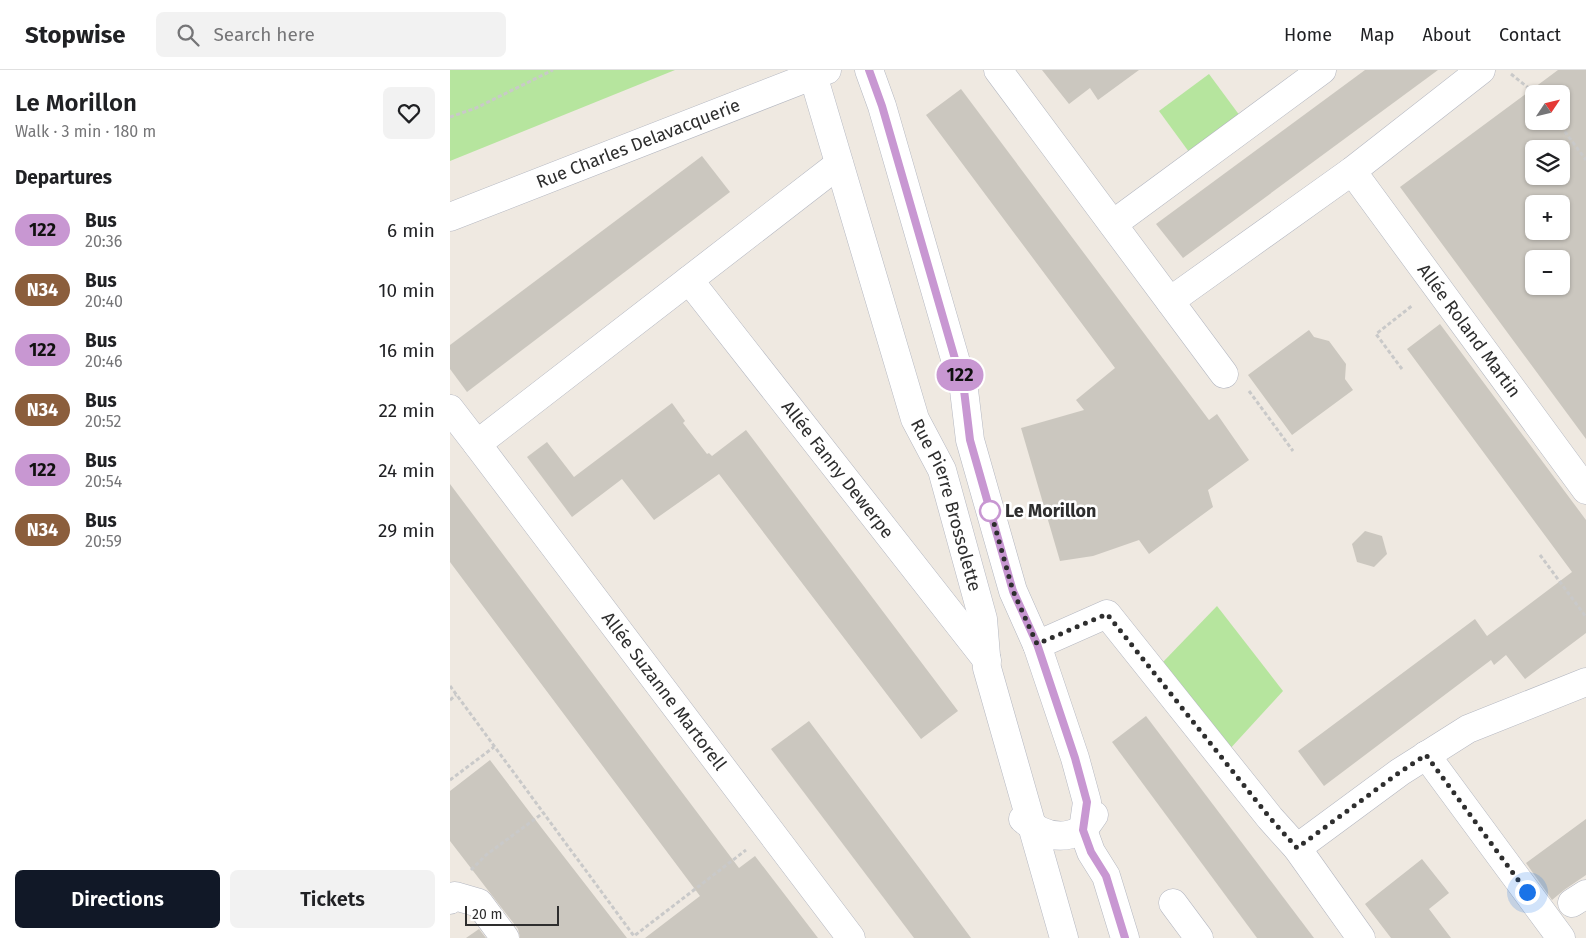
<!DOCTYPE html>
<html lang="en">
<head>
<meta charset="utf-8">
<style>
  body { margin:0; font-family:"Fira Sans",sans-serif; background:#f2f2f2; color:#202124; height:100vh; display:flex; flex-direction:column; font-size:19px; white-space:nowrap }
  * { box-sizing:border-box; margin:0 }
  p { font-size:16px; color:#757577 }
  .icon { flex:none; width:28px; height:28px; fill:none; stroke:currentColor; stroke-width:2; stroke-linecap:round; stroke-linejoin:round }
  .map { position:relative; flex:1; overflow:hidden }
  .panel { display:flex; flex-direction:column; background:#fff; width:450px }
  .panel>* { flex:none }
  .badge { padding:0 10px; border-radius:16px; font-size:18px; line-height:32px }
  .needle { width:32px; rotate:55deg }
  .controls { position:absolute; left:1075px; top:15px; display:grid; gap:10px }
  .controls a { display:grid; place-items:center; width:45px; height:45px; border-radius:8px; background:#fff; box-shadow:0 1px 4px #0004; font-size:25px }
  .scale { position:absolute; left:15px; bottom:12px; width:94px; box-sizing:border-box; padding-left:5px; border:2px solid #2e2e2e; border-top:0; font-size:14px; line-height:18px; white-space:nowrap; color:#2e2e2e; -webkit-text-stroke:4px #fff; paint-order:stroke }
  .you { position:absolute; width:25px; height:25px; margin:-12px; border:4px solid #fff; border-radius:50%; background:#1a73e8; box-shadow:0 0 0 8px #1a73e833 }
  .map>.badge { position:absolute; translate:-50% -50%; box-shadow:0 0 0 2px #fff }
  h2 { padding:0 15px; font-size:19px; line-height:45px }
  .round { display:grid; place-items:center; flex:none; width:52px; height:52px; border-radius:8px; background:#f2f2f2 }
  .summary { display:flex; align-items:center; justify-content:space-between; height:85px; padding:0 15px }
  h1 { font-size:24px; font-weight:600; line-height:38px }
  .primary-button { display:flex; gap:10px; margin-top:auto; padding:10px 15px }
  .primary-button a { flex:1; height:58px; border-radius:8px; background:#111827; color:#fff; font-size:20px; font-weight:600; line-height:58px; text-align:center }
  .primary-button a+a { background:#f2f2f2; color:#202124 }
  ul { padding:0; list-style:none }
  li { display:flex; align-items:center; gap:15px; height:60px; padding:0 15px }
  li div { flex:1 }
  li b { display:block; font-size:19px }
  li em { font-style:normal }
  li .badge { min-width:55px; font-weight:700; text-align:center }
  header { display:flex; align-items:center; gap:30px; box-sizing:border-box; height:70px; padding:0 25px; background:#fff; border-bottom:1px solid #e0e0e0 }
  header strong { font-size:24px }
  nav { display:flex; gap:28px; margin-inline-start:auto; font-size:18px }
  .search { width:350px; height:45px; background:#f2f2f2; display:flex; align-items:center; gap:12px; box-sizing:border-box; padding:0 18px; border-radius:8px; color:#757577; font-size:19px }
  main { display:flex; flex:1; min-height:0 }
  .map>svg:first-child { display:block }
  .green { fill:#b6e59e }
  .building { fill:#cbc7bf; fill-rule:evenodd }
  .lines { fill:none; stroke-linecap:round; stroke-linejoin:round }
  .minor-casing { stroke:#b4b7c1; stroke-width:29 }
  .path { stroke:#c9c9c9; stroke-width:3; stroke-dasharray:4 2.5; stroke-linecap:butt }
  .minor { stroke:#fff; stroke-width:28 }
  .line-casing { stroke:#fff; stroke-width:11 }
  .line { stroke:#c897d2; stroke-width:8 }
  .walk { stroke:#2e2e2e; stroke-width:5; stroke-dasharray:0 9 }
  .stop-dot { fill:#fff; stroke:#c897d2; stroke-width:2.5 }
  .labels { text-anchor:middle; dominant-baseline:central; stroke-width:5; stroke-linejoin:round; paint-order:stroke }
  .street-label { font-size:18px; fill:#2e2e2e; stroke:#fff }
  .stop-label { font-size:18px; font-weight:bold; fill:#2e2e2e; stroke:#fff; text-anchor:start }
</style>
</head>
<body>
<header>
<strong>Stopwise</strong>
<div class="search"><svg class="icon" aria-label="search" viewBox="0 0 24 24"><circle cx="10" cy="10" r="6"/><path d="M15 15l6 6"/></svg>Search here</div>
<nav><a>Home</a><a>Map</a><a>About</a><a>Contact</a></nav>
</header>
<main>
<section class="panel">
<div class="summary"><div><h1>Le Morillon</h1><p>Walk · 3 min · 180 m</p></div><a class="round"><svg class="icon" aria-label="heart" viewBox="0 0 24 24"><path d="M12 20l-8-8c-3-5 5-10 8-4 3-6 11-1 8 4z"/></svg></a></div>
<h2>Departures</h2>
<ul>
<li><span class="badge" style="background:#c897d2;color:#111">122</span><div><b>Bus</b><p>20:36</p></div><em>6 min</em></li>
<li><span class="badge" style="background:#8b5e3c;color:#fff">N34</span><div><b>Bus</b><p>20:40</p></div><em>10 min</em></li>
<li><span class="badge" style="background:#c897d2;color:#111">122</span><div><b>Bus</b><p>20:46</p></div><em>16 min</em></li>
<li><span class="badge" style="background:#8b5e3c;color:#fff">N34</span><div><b>Bus</b><p>20:52</p></div><em>22 min</em></li>
<li><span class="badge" style="background:#c897d2;color:#111">122</span><div><b>Bus</b><p>20:54</p></div><em>24 min</em></li>
<li><span class="badge" style="background:#8b5e3c;color:#fff">N34</span><div><b>Bus</b><p>20:59</p></div><em>29 min</em></li>
</ul>
<div class="primary-button"><a>Directions</a><a>Tickets</a></div>
</section>
<div class="map">
<svg width="1136" height="868" viewBox="0 0 1136 868">
  <rect width="100%" height="100%" fill="#efe9e1"/>
  <g class="green">
    <path d="M 0,0 L 225,0 L 0,91 Z"/>
    <path d="M 759,4 L 790,46 L 739,82 L 709,41 Z"/>
    <path d="M 767,536 L 833,621 L 778,681 L 713,592 Z"/>
  </g>
  <g class="building">
    <path d="M 592,0 L 689,0 L 648,30 L 640,18 L 619,34 Z"/>
    <path d="M 915,0 L 988,0 L 733,188 L 706,154 Z"/>
    <path d="M 1108,0 L 1136,0 L 1136,369 L 950,117 ZM 1084,24 L 1111,24 L 1111,51 L 1084,51 ZM 1084,79 L 1111,79 L 1111,106 L 1084,106 ZM 1084,134 L 1111,134 L 1111,161 L 1084,161 ZM 1084,189 L 1111,189 L 1111,216 L 1084,216 Z"/>
    <path d="M 511,19 L 759,350 L 767,344 L 799,390 L 758,420 L 763,437 L 699,484 L 689,470 L 643,486 L 610,491 L 571,358 L 634,340 L 626,330 L 665,298 L 476,45 Z"/>
    <path d="M 252,86 L 280,122 L 17,322 L 0,299 L 0,275 Z"/>
    <path d="M 990,254 L 1136,450 L 1136,563 L 1075,609 L 1056,585 L 1044,595 L 1041,590 L 874,716 L 848,681 L 1025,549 L 1037,566 L 1122,502 L 957,279 Z"/>
    <path d="M 859,260 L 864,267 L 879,271 L 896,294 L 895,309 L 903,320 L 842,365 L 798,305 Z"/>
    <path d="M 222,333 L 235,351 L 233,353 L 257,384 L 259,383 L 262,386 L 296,360 L 508,641 L 471,669 L 269,404 L 204,450 L 172,409 L 122,447 L 77,387 L 97,372 L 124,407 Z"/>
    <path d="M 0,414 L 289,798 L 305,786 L 368,868 L 195,868 L 250,826 L 0,492 Z"/>
    <path d="M 915,461 L 932,466 L 937,484 L 924,497 L 907,492 L 902,474 Z"/>
    <path d="M 696,646 L 864,868 L 807,868 L 662,672 Z"/>
    <path d="M 359,651 L 473,803 L 521,868 L 464,868 L 321,679 Z"/>
    <path d="M 40,690 L 94,761 L 177,868 L 70,868 L 68,859 L 0,771 L 0,721 Z"/>
    <path d="M 1136,749 L 1136,805 L 1114,820 L 1102,830 L 1076,793 Z"/>
    <path d="M 972,789 L 999,823 L 979,839 L 1001,868 L 941,868 L 915,834 Z"/>
    <path d="M 29,859 L 36,868 L 16,868 Z"/>
  </g>
  <g class="lines">
    <defs>
      <g id="minor">
        <path d="M 419,0 L 432,36 L 514,320 L 520,370 L 563,521 L 587,575 L 625,688 L 637,732 L 633,760 L 641,782 L 656,806 L 675,868"/>
        <path d="M 548,0 L 774,304"/>
        <path id="s1" d="M 363,5 L 465,349 L 492,400 L 533,549 L 537,598 L 614,868"/>
        <path id="s2" d="M 902,101 L 1136,420"/>
        <path id="s3" d="M 0,147 L 377,0"/>
        <path d="M 663,154 L 872,0"/>
        <path id="s4" d="M 239,210 L 537,590"/>
        <path d="M 720,231 L 902,101 L 1031,0"/>
        <path d="M 0,339 L 27,374 L 389,94"/>
        <path id="s5" d="M 27,374 L 401,868"/>
        <path d="M 587,575 L 657,544 L 820,748 L 847,778 L 950,702 L 1018,659 L 1136,612"/>
        <path d="M 976,685 L 1111,868"/>
        <path d="M 573,749 C 590,764 610,772 631,760 C 636,758 640,750 644,745"/>
        <path d="M 847,778 L 911,868"/>
        <path d="M 0,830 L 5,826 L 29,833 L 55,868"/>
        <path d="M 723,833 L 749,868"/>
        <path d="M 1122,833 L 1136,824"/>
      </g>
    </defs>
    <use href="#minor" class="minor-casing"/>
    <g class="path">
      <path d="M 1061,4 L 1086,24"/>
      <path d="M 0,47 L 26,38 L 103,0"/>
      <path d="M 1107,51 L 1136,90"/>
      <path d="M 952,299 L 926,264 L 963,235"/>
      <path d="M 799,321 L 843,381"/>
      <path d="M 1090,485 L 1136,547"/>
      <path d="M 0,616 L 184,866 L 296,780"/>
      <path d="M 0,630 L 6,625"/>
      <path d="M 0,710 L 44,677"/>
      <path d="M 21,800 L 36,785 L 93,743"/>
    </g>
    <use href="#minor" class="minor"/>
  </g>
  <g class="lines">
    <defs>
      <path id="line" d="M 419,0 L 432,36 L 514,320 L 520,370 L 563,521 L 587,574 L 625,688 L 637,732 L 633,760 L 641,782 L 656,806 L 675,868"/>
    </defs>
    <use href="#line" class="line-casing"/>
    <use href="#line" class="line"/>
    <path class="walk" d="M 540,441 L 540,439 L 563,521 L 587,574 L 657,544 L 820,748 L 847,778 L 950,702 L 976,685 L 1077,822"/>
  </g>
  <circle class="stop-dot" cx="540" cy="441" r="10"/>
  <g class="labels">
    <g class="street-label">
      <text stroke="none"><textPath href="#s3" startOffset="202">Rue Charles Delavacquerie</textPath></text>
      <text stroke="none"><textPath href="#s2" startOffset="198">Allée Roland Martin</textPath></text>
      <text stroke="none"><textPath href="#s4" startOffset="241">Allée Fanny Dewerpe</textPath></text>
      <text stroke="none"><textPath href="#s1" startOffset="451">Rue Pierre Brossolette</textPath></text>
      <text stroke="none"><textPath href="#s5" startOffset="310">Allée Suzanne Martorell</textPath></text>
    </g>
    <g class="stop-label">
      <text x="555" y="441">Le Morillon</text>
    </g>
  </g>
</svg>
<div class="controls">
<a><svg class="needle" viewBox="-14 -14 28 28"><path d="M0-13l5 13h-10z" fill="#e53935"/><path d="M0 13l5-13h-10z" fill="#757577"/></svg></a>
<a><svg class="icon" aria-label="layers" viewBox="0 0 24 24"><path d="M12 4l9 5-9 5-9-5zM3 14l9 5 9-5"/></svg></a>
<a>+</a>
<a>−</a>
</div>
<div class="scale">20 m</div>
<div class="you" style="left:1077px;top:822px"></div>
<b class="badge" style="left:510px;top:305px;background:#c897d2;color:#111">122</b>
</div>
</main>
</body>
</html>
